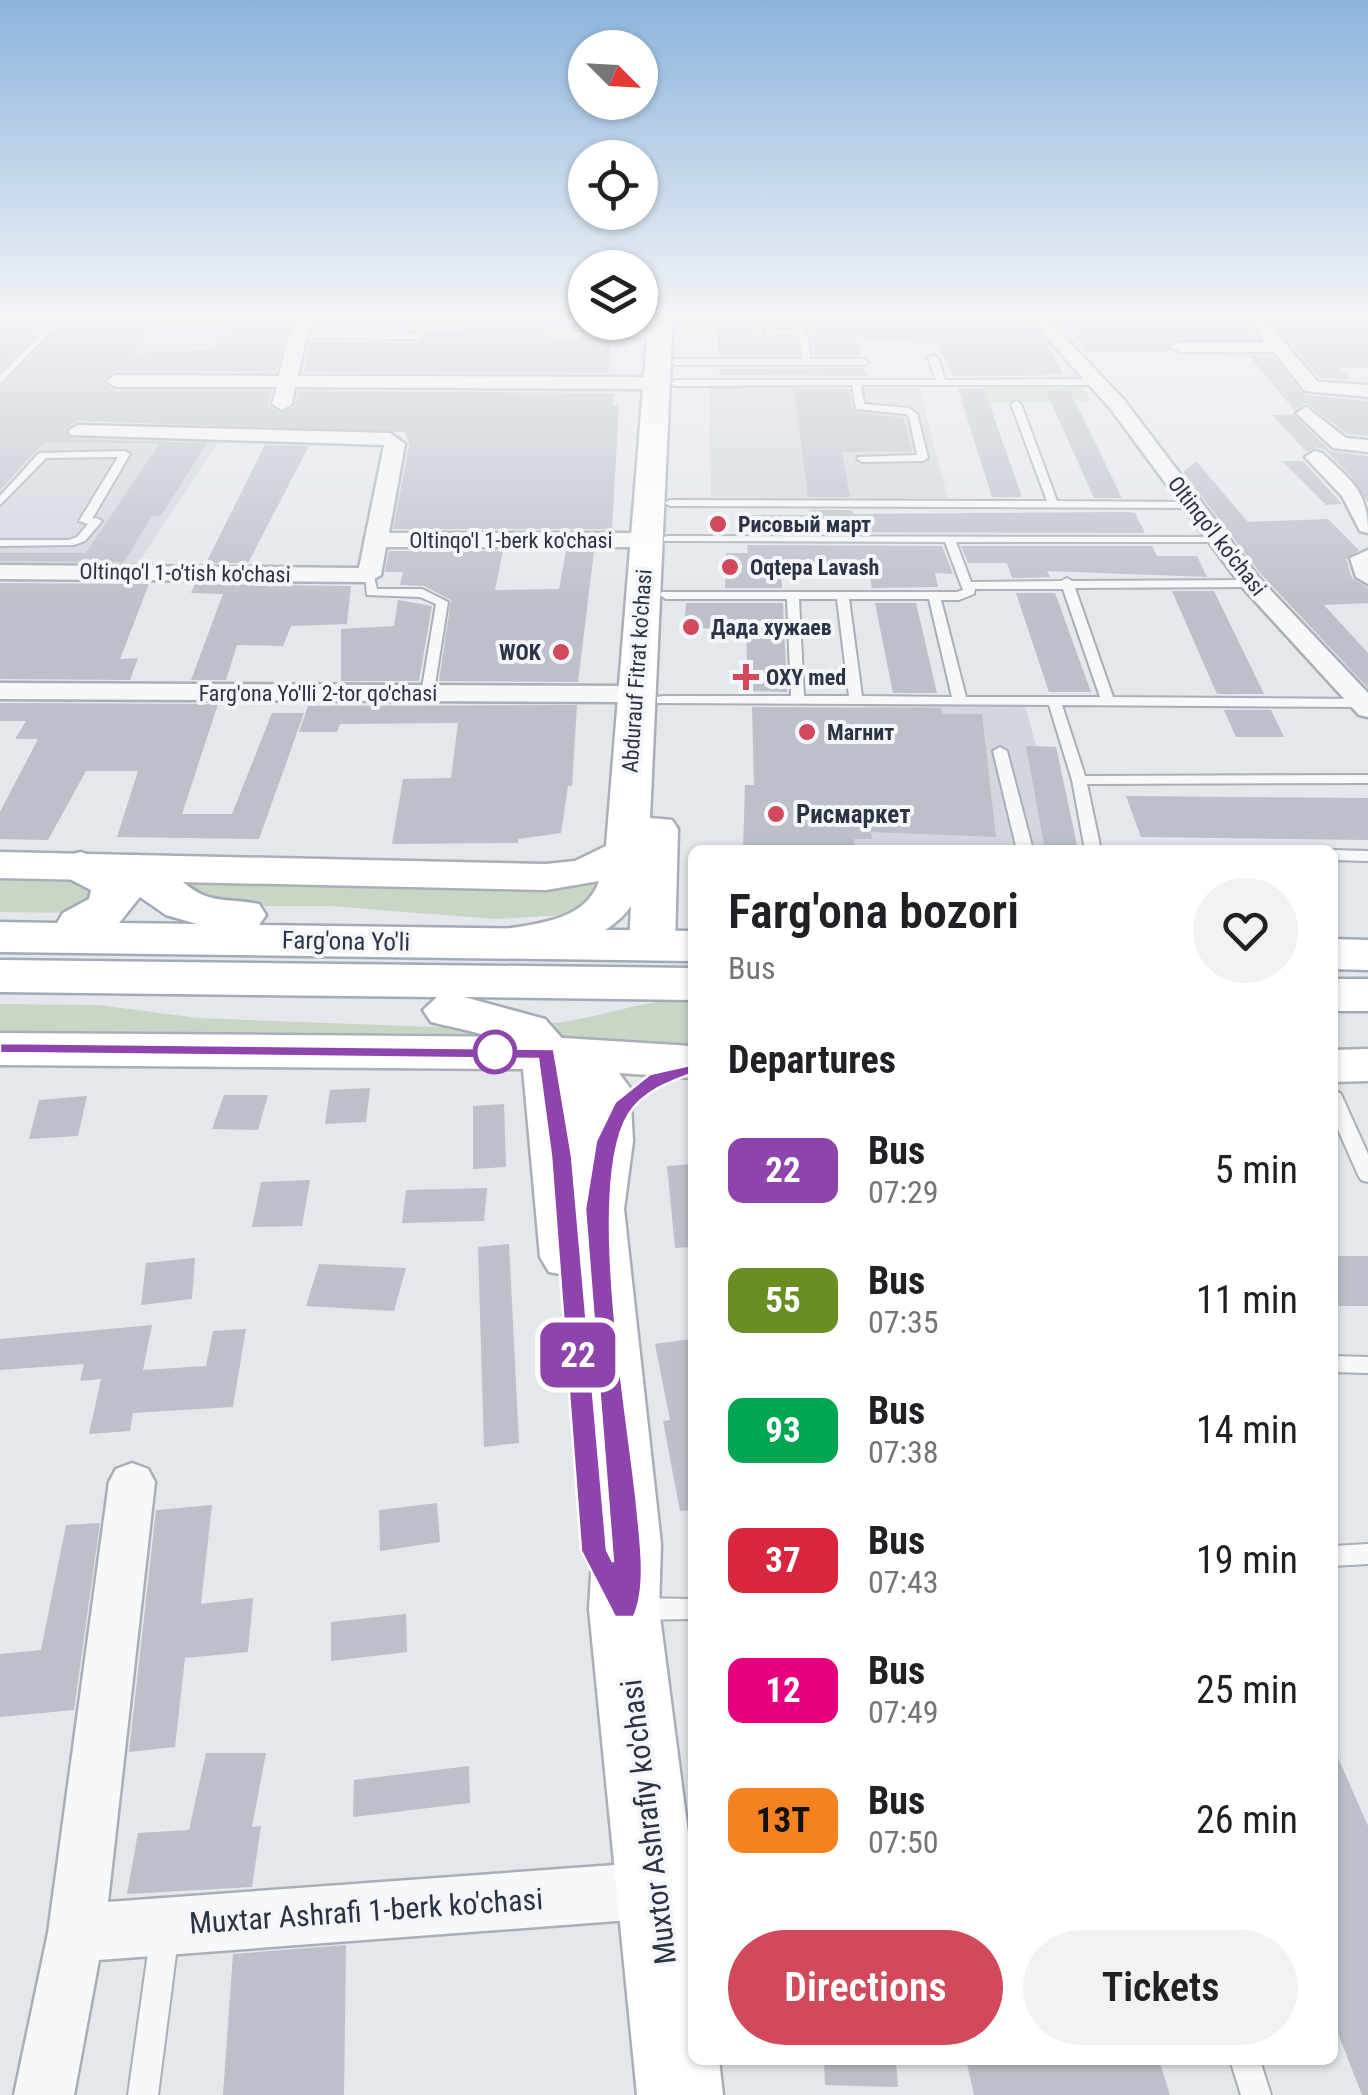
<!DOCTYPE html>
<html lang="en">
<head>
<meta charset="utf-8">
<style>
  body { margin:0; font-family:"Roboto Condensed",sans-serif; background:#f2f2f2; color:#202124; height:100vh; display:flex; flex-direction:column; font-size:38px; white-space:nowrap }
  * { box-sizing:border-box; margin:0 }
  p { font-size:32px; color:#757577 }
  .icon { flex:none; width:55px; height:55px; fill:none; stroke:currentColor; stroke-width:2; stroke-linecap:round; stroke-linejoin:round }
  .map { position:relative; flex:1; overflow:hidden }
  .panel { position:absolute; left:688px; top:845px; width:650px; height:1220px; display:flex; flex-direction:column; background:#fff; border-radius:15px; box-shadow:0 2px 8px #0004 }
  .panel>* { flex:none }
  .badge { padding:0 20px; border-radius:15px; font-size:35px; line-height:65px }
  .needle { width:65px; rotate:114deg }
  .buttons { position:absolute; left:568px; top:30px; display:grid; gap:20px }
  .buttons a { display:grid; place-items:center; width:90px; height:90px; border-radius:50%; background:#fff; box-shadow:0 2px 8px #0004; font-size:50px }
  .map>.badge { position:absolute; translate:-50% -50%; box-shadow:0 0 0 5px #fff }
  h2 { padding:0 40px; font-size:38px; line-height:90px }
  .round { display:grid; place-items:center; flex:none; width:105px; height:105px; border-radius:52px; background:#f2f2f2 }
  .overview { display:flex; align-items:center; justify-content:space-between; height:170px; padding:0 40px }
  h1 { font-size:48px; font-weight:600; line-height:75px }
  .button { display:flex; gap:20px; margin-top:auto; padding:20px 40px }
  .button a { flex:1; height:115px; border-radius:60px; background:#d1495b; color:#fff; font-size:40px; font-weight:600; line-height:115px; text-align:center }
  .button a+a { background:#f2f2f2; color:#202124 }
  ul { padding:0; list-style:none }
  li { display:flex; align-items:center; gap:30px; height:130px; padding:0 40px }
  li div { flex:1 }
  li b { display:block; font-size:38px }
  li em { font-style:normal }
  li .badge { min-width:110px; font-weight:700; text-align:center }
  .map>svg:first-child { display:block }
  .built { fill:#d2d6de }
  .green { fill:#c9d6c5 }
  .building { fill:#bbc0ca }
  .lines { fill:none; stroke-linecap:round; stroke-linejoin:round }
  .lane-casing { stroke:#a9aeb7; stroke-width:4 }
  .street-casing { stroke:#a9aeb7; stroke-width:5 }
  .secondary-casing { stroke:#a9aeb7; stroke-width:5 }
  .primary-casing { stroke:#a3abb8; stroke-width:5 }
  .lane { fill:#f7f8fa; fill-rule:evenodd }
  .street { fill:#f7f8fa; fill-rule:evenodd }
  .secondary { fill:#fff; fill-rule:evenodd }
  .primary { fill:#fff; fill-rule:evenodd }
  .line { fill:#8e44ad; stroke:#fff; stroke-width:2.5 }
  .poi-dot { fill:#d1495b; stroke:#f4f6f9; stroke-width:4 }
  .stop-dot { fill:#fff; stroke:#8e44ad; stroke-width:5 }
  .labels { text-anchor:middle; dominant-baseline:central; stroke-width:8; stroke-linejoin:round; paint-order:stroke }
  .far-poi-label { font-size:22px; font-weight:bold; fill:#2b3445; stroke:#f4f6f9; text-anchor:start }
  .far-street-label { font-size:22px; fill:#2b3445; stroke:#f4f6f9 }
  .poi-label { font-size:25px; font-weight:bold; fill:#2b3445; stroke:#f4f6f9; text-anchor:start }
  .street-label { font-size:25px; fill:#2b3445; stroke:#f4f6f9 }
  .near-street-label { font-size:30px; fill:#2b3445; stroke:#f4f6f9 }
</style>
</head>
<body>
<div class="map">
<svg width="1368" height="2095" viewBox="0 0 1368 2095">
  <rect width="100%" height="100%" fill="#e4e7ec"/>
  <g class="built">
    <path d="M 0,314 L 230,314 L 218,346 L 69,355 L 0,429 Z"/>
    <path d="M 709,387 L 919,388 L 948,498 L 711,497 Z"/>
    <path d="M 0,436 L 223,436 L 134,569 L 0,568 Z"/>
    <path d="M 865,705 L 1025,706 L 1036,746 L 1056,747 L 1078,850 L 745,850 L 867,721 Z"/>
  </g>
  <g class="green">
    <path d="M 1081,385 L 1092,401 L 967,403 L 959,388 Z"/>
    <path d="M 605,876 L 594,896 L 565,915 L 495,919 L 329,906 L 238,906 L 202,899 L 181,884 L 484,887 Z"/>
    <path d="M 0,880 L 94,883 L 87,913 L 0,912 Z"/>
    <path d="M 692,1000 L 692,1048 C 641,1049 582,1062 543,1024 C 595,1021 641,998 692,1000 Z"/>
    <path d="M 0,1004 L 99,1005 L 197,1018 L 488,1029 L 505,1034 L 0,1031 Z"/>
  </g>
  <g class="building">
    <path d="M 161,314 L 132,353 L 214,349 L 239,314 L 294,318 L 276,372 L 115,371 L 104,378 L 104,384 L 115,391 L 272,391 L 268,405 L 280,413 L 294,407 L 298,391 L 615,393 L 612,405 L 619,405 L 612,529 L 393,529 L 409,445 L 405,432 L 78,421 L 64,430 L 71,439 L 207,443 L 161,516 L 152,516 L 124,562 L 0,561 L 0,553 L 86,553 L 160,443 L 43,443 L 0,490 L 0,388 L 63,323 L 49,318 L 0,371 L 0,315 Z"/>
    <path d="M 529,314 L 557,314 L 556,322 L 612,322 L 611,328 L 545,328 L 538,338 L 611,341 L 608,373 L 303,372 L 310,342 L 418,343 L 426,336 L 421,330 L 466,330 L 468,323 L 527,323 Z"/>
    <path d="M 723,314 L 752,314 L 753,336 L 796,340 L 798,355 L 719,355 L 717,322 L 723,322 Z"/>
    <path d="M 811,314 L 1023,317 L 1048,345 L 1063,375 L 954,376 L 936,345 L 913,345 L 910,338 L 857,338 L 861,355 L 814,355 Z"/>
    <path d="M 1061,317 L 1240,317 L 1257,338 L 1180,338 L 1167,346 L 1171,351 L 1087,351 Z"/>
    <path d="M 319,318 L 350,318 L 347,324 L 410,324 L 408,329 L 314,329 Z"/>
    <path d="M 1368,318 L 1368,368 L 1340,368 L 1351,380 L 1320,378 L 1269,319 Z"/>
    <path d="M 1213,356 L 1272,356 L 1305,395 L 1368,401 L 1368,436 L 1347,434 L 1306,403 L 1294,410 L 1250,357 Z"/>
    <path d="M 864,368 L 867,376 L 720,375 L 719,369 Z"/>
    <path d="M 794,389 L 849,389 L 853,412 L 903,418 L 912,451 L 842,452 L 850,497 L 808,497 Z"/>
    <path d="M 958,389 L 984,389 L 1022,497 L 992,497 Z"/>
    <path d="M 1052,389 L 1069,389 L 1122,498 L 1094,498 L 1046,391 Z"/>
    <path d="M 1293,414 L 1330,451 L 1368,456 L 1368,503 L 1352,477 L 1325,450 L 1316,447 L 1307,452 L 1272,415 Z"/>
    <path d="M 265,445 L 309,446 L 248,563 L 206,563 Z"/>
    <path d="M 1196,461 L 1248,522 L 1328,519 L 1359,550 L 1346,559 L 1352,578 L 1368,588 L 1368,603 L 1324,605 L 1368,653 L 1368,688 L 1260,573 L 1183,472 Z"/>
    <path d="M 1282,461 L 1303,461 L 1342,504 L 1326,505 Z"/>
    <path d="M 809,510 L 852,510 L 853,514 L 1128,512 L 1135,513 L 1145,533 L 746,532 L 744,515 L 810,515 Z"/>
    <path d="M 747,545 L 942,546 L 953,574 L 935,573 L 938,587 L 872,588 L 869,573 L 781,571 L 782,588 L 725,588 L 726,553 L 748,553 Z"/>
    <path d="M 961,546 L 1152,546 L 1157,556 L 1197,556 L 1207,577 L 1047,571 L 1050,577 L 1012,578 L 1007,563 L 968,563 Z"/>
    <path d="M 389,551 L 503,551 L 495,590 L 559,589 L 566,551 L 594,551 L 578,682 L 439,681 L 451,600 L 424,586 L 400,585 L 403,572 L 385,572 Z"/>
    <path d="M 0,583 L 149,584 L 120,659 L 138,658 L 130,680 L 0,679 Z"/>
    <path d="M 195,584 L 351,586 L 347,624 L 291,626 L 283,646 L 237,645 L 226,680 L 191,680 L 223,594 L 191,593 Z"/>
    <path d="M 1172,591 L 1214,591 L 1264,694 L 1217,694 Z"/>
    <path d="M 1016,593 L 1055,593 L 1091,692 L 1049,692 Z"/>
    <path d="M 398,600 L 432,606 L 419,681 L 341,681 L 341,629 L 394,626 Z"/>
    <path d="M 686,603 L 783,603 L 787,692 L 748,691 L 746,629 L 684,628 Z"/>
    <path d="M 875,603 L 916,603 L 937,693 L 893,693 Z"/>
    <path d="M 0,703 L 218,704 L 182,814 L 232,814 L 272,713 L 304,713 L 259,839 L 117,837 L 138,771 L 86,771 L 48,840 L 0,839 L 0,812 L 38,739 L 15,739 L 26,721 L 0,721 Z"/>
    <path d="M 577,705 L 572,786 L 568,786 L 561,833 L 518,839 L 518,843 L 392,844 L 403,779 L 451,778 L 458,723 L 340,724 L 337,732 L 299,732 L 308,706 Z"/>
    <path d="M 752,707 L 941,708 L 942,714 L 982,714 L 996,837 L 871,832 L 872,839 L 854,839 L 854,850 L 743,850 L 745,785 L 754,785 Z"/>
    <path d="M 1224,710 L 1271,710 L 1284,737 L 1236,737 Z"/>
    <path d="M 1026,746 L 1056,747 L 1078,850 L 1045,850 Z"/>
    <path d="M 1126,796 L 1368,798 L 1368,840 L 1141,837 Z"/>
    <path d="M 370,1088 L 366,1122 L 325,1124 L 330,1090 Z"/>
    <path d="M 224,1095 L 268,1095 L 258,1130 L 212,1129 Z"/>
    <path d="M 87,1096 L 78,1136 L 29,1139 L 39,1100 Z"/>
    <path d="M 504,1104 L 506,1167 L 473,1169 L 473,1106 Z"/>
    <path d="M 692,1164 L 692,1247 L 675,1248 L 667,1166 Z"/>
    <path d="M 310,1180 L 302,1226 L 252,1227 L 261,1182 Z"/>
    <path d="M 487,1188 L 484,1221 L 402,1223 L 406,1190 Z"/>
    <path d="M 509,1244 L 519,1443 L 484,1447 L 478,1247 Z"/>
    <rect x="1332" y="1256" width="36" height="50"/>
    <path d="M 195,1258 L 192,1299 L 141,1305 L 146,1263 Z"/>
    <path d="M 319,1264 L 406,1268 L 394,1311 L 306,1306 Z"/>
    <path d="M 152,1325 L 143,1370 L 206,1366 L 213,1331 L 246,1329 L 233,1407 L 133,1413 L 130,1431 L 89,1434 L 101,1379 L 80,1381 L 84,1364 L 0,1370 L 0,1339 Z"/>
    <path d="M 692,1339 L 692,1510 L 680,1511 L 663,1421 L 670,1420 L 655,1344 Z"/>
    <path d="M 437,1503 L 440,1542 L 380,1551 L 379,1510 Z"/>
    <path d="M 212,1505 L 201,1604 L 253,1598 L 248,1652 L 185,1658 L 175,1747 L 129,1752 L 156,1510 Z"/>
    <path d="M 100,1523 L 74,1710 L 0,1717 L 0,1654 L 41,1650 L 66,1525 Z"/>
    <path d="M 406,1614 L 407,1652 L 331,1661 L 331,1622 Z"/>
    <path d="M 1332,1744 L 1368,1826 L 1368,2095 L 1362,2095 L 1332,2018 Z"/>
    <path d="M 206,1753 L 266,1753 L 252,1827 L 261,1826 L 252,1887 L 127,1894 L 138,1833 L 189,1830 Z"/>
    <path d="M 469,1766 L 470,1803 L 353,1817 L 354,1780 Z"/>
    <path d="M 346,1945 L 344,2095 L 223,2095 L 233,1954 Z"/>
    <path d="M 824,2060 L 896,2060 L 898,2087 L 825,2085 Z"/>
    <path d="M 966,2060 L 1159,2060 L 1170,2095 L 974,2095 Z"/>
  </g>
  <g class="lines">
    <defs>
      <g id="lane">
        <path d="M 763,314 L 771,314 L 773,330 L 798,330 L 796,314 L 804,314 L 811,359 L 863,359 L 868,362 L 863,365 L 676,365 L 671,362 L 676,359 L 802,359 L 799,336 L 766,335 Z"/>
        <path d="M 52,321 L 59,323 L 0,384 L 0,376 Z"/>
        <path d="M 545,332 L 659,332 L 663,335 L 659,338 L 542,337 Z"/>
        <path d="M 298,333 L 418,333 L 422,336 L 418,339 L 295,338 Z"/>
        <path d="M 933,355 L 938,358 L 945,380 L 1099,379 L 1104,382 L 1099,385 L 861,385 L 864,404 L 909,408 L 917,414 L 928,458 L 923,461 L 862,462 L 857,459 L 858,457 L 917,455 L 909,417 L 906,414 L 856,409 L 852,385 L 675,386 L 670,383 L 675,380 L 936,380 L 928,358 Z"/>
        <path d="M 1016,401 L 1021,404 L 1057,501 L 1191,502 L 1196,505 L 1191,508 L 670,506 L 665,503 L 670,500 L 1047,501 L 1011,404 Z"/>
        <path d="M 125,451 L 130,454 L 92,519 L 96,518 L 102,521 L 85,541 L 74,545 L 0,546 L 0,540 L 69,540 L 77,537 L 88,524 L 79,521 L 118,457 L 46,458 L 0,505 L 0,496 L 39,453 Z"/>
        <path d="M 668,536 L 1221,537 L 1221,541 L 1217,542 L 956,542 L 971,582 L 1061,581 L 1067,578 L 1072,581 L 1255,580 L 1255,586 L 1251,587 L 1075,588 L 1113,697 L 1362,699 L 1368,702 L 1362,707 L 1062,705 L 1085,776 L 1368,775 L 1368,783 L 1087,784 L 1101,850 L 1085,850 L 1072,780 L 1049,705 L 657,703 L 657,697 L 662,696 L 791,696 L 787,599 L 666,599 L 660,595 L 662,592 L 957,592 L 963,590 L 945,542 L 664,541 L 664,537 ZM 975,589 L 1063,589 L 1100,697 L 966,697 L 941,600 L 959,600 L 974,594 ZM 799,599 L 837,599 L 849,696 L 804,696 ZM 849,599 L 929,599 L 952,697 L 862,696 Z"/>
        <path d="M 365,573 L 373,573 L 377,589 L 422,589 L 448,602 L 433,697 L 423,697 L 421,694 L 436,604 L 420,597 L 367,595 Z"/>
        <path d="M 1000,747 L 1007,751 L 1033,850 L 1017,850 L 993,751 Z"/>
        <path d="M 1332,850 L 1368,851 L 1368,861 L 1332,860 Z"/>
        <path d="M 1332,1088 L 1341,1094 L 1368,1154 L 1368,1182 L 1361,1180 L 1358,1175 L 1332,1116 Z"/>
        <path d="M 1332,1356 L 1368,1357 L 1368,1373 L 1332,1372 Z"/>
        <path d="M 1368,1544 L 1368,1564 L 1332,1566 L 1332,1546 Z"/>
        <path d="M 638,1598 L 692,1599 L 692,1619 L 638,1620 L 629,1617 L 626,1609 L 629,1601 Z"/>
        <path d="M 165,1917 L 175,1921 L 179,1931 L 158,2095 L 128,2095 L 151,1931 L 155,1921 Z"/>
        <path d="M 1230,2060 L 1260,2060 L 1271,2095 L 1241,2095 Z"/>
      </g>
      <g id="street">
        <path d="M 300,314 L 317,314 L 307,336 L 298,376 L 656,377 L 665,383 L 656,389 L 295,387 L 292,404 L 282,410 L 272,404 L 277,387 L 115,387 L 106,381 L 115,375 L 279,376 L 289,336 Z"/>
        <path d="M 1025,314 L 1043,314 L 1124,400 L 1259,578 L 1368,693 L 1368,717 L 1359,715 L 1243,588 L 1110,408 Z"/>
        <path d="M 1243,314 L 1260,314 L 1318,382 L 1368,385 L 1368,397 L 1305,391 L 1274,352 L 1180,352 L 1171,347 L 1180,342 L 1265,342 Z"/>
        <path d="M 1306,407 L 1346,438 L 1368,440 L 1368,452 L 1333,448 L 1296,413 Z"/>
        <path d="M 78,425 L 390,433 L 405,444 L 389,533 L 646,533 L 657,540 L 646,547 L 386,547 L 381,575 L 369,582 L 0,579 L 0,565 L 359,568 L 384,445 L 71,435 L 68,431 Z"/>
        <path d="M 1315,451 L 1322,453 C 1351,481 1368,490 1368,533 L 1360,531 L 1342,496 L 1305,457 Z"/>
        <path d="M 1368,550 L 1368,584 L 1356,577 L 1350,558 Z"/>
        <path d="M 0,683 L 635,686 L 648,694 L 635,702 L 0,699 Z"/>
        <path d="M 132,1463 L 148,1469 L 155,1482 L 108,1902 L 656,1862 L 676,1870 L 684,1890 L 676,1910 L 656,1918 L 99,1960 L 74,2095 L 14,2095 L 48,1933 L 109,1482 L 116,1469 Z"/>
      </g>
      <g id="secondary">
        <path d="M 649,314 L 673,314 L 650,818 L 672,820 L 678,829 L 675,945 L 668,955 L 652,959 L 636,955 L 629,945 L 631,906 C 605,945 525,964 482,953 L 475,943 L 482,933 C 520,924 584,927 599,881 L 546,890 L 0,878 L 0,852 L 546,864 L 575,861 L 606,846 Z"/>
        <path d="M 0,1033 L 547,1037 L 692,1046 L 692,1078 L 619,1073 L 630,1088 L 633,1141 L 624,1209 L 661,1544 L 659,1609 L 692,1863 L 692,2060 L 719,2060 L 723,2095 L 637,2095 L 589,1609 L 593,1544 L 573,1276 L 549,1272 L 540,1257 L 523,1069 L 0,1065 Z"/>
        <path d="M 1368,1049 L 1368,1081 L 1332,1082 L 1332,1050 Z"/>
      </g>
      <g id="primary">
        <path d="M 81,852 L 116,865 L 121,857 C 159,847 171,880 203,895 C 220,902 241,900 259,904 L 266,915 L 259,925 L 692,931 L 692,961 L 0,952 L 0,922 L 57,923 L 63,913 L 89,899 L 91,890 L 64,876 L 57,866 L 64,856 ZM 140,897 L 166,915 L 197,924 L 119,923 Z"/>
        <path d="M 1332,939 L 1368,940 L 1368,970 L 1332,969 Z"/>
        <path d="M 0,960 L 692,968 L 692,1000 L 464,997 L 545,1019 L 575,1053 L 567,1065 C 523,1077 533,1055 503,1042 C 481,1032 454,1028 431,1022 L 423,1010 L 437,997 L 0,992 Z"/>
        <rect x="1332" y="979" width="36" height="32"/>
      </g>
    </defs>
    <use href="#lane" class="lane-casing"/>
    <use href="#street" class="street-casing"/>
    <use href="#secondary" class="secondary-casing"/>
    <use href="#primary" class="primary-casing"/>
    <use href="#lane" class="lane"/>
    <use href="#street" class="street"/>
    <use href="#secondary" class="secondary"/>
    <use href="#primary" class="primary"/>
  </g>
  <linearGradient id="sky" x2="0" y2="1"><stop stop-color="#8bb4dd"/><stop offset="0.52" stop-color="#f3f4f6"/><stop offset="1" stop-color="#f3f4f6" stop-opacity="0"/></linearGradient>
  <rect width="1368" height="608" fill="url(#sky)"/>
  <path class="line" d="M 0,1043 L 554,1049 L 572,1156 L 607,1550 L 613,1562 L 585,1209 L 596,1141 L 615,1102 L 650,1074 L 699,1063 L 699,1071 C 674,1080 644,1090 629,1114 C 586,1183 628,1416 637,1504 C 640,1537 648,1586 634,1617 L 615,1617 L 581,1551 L 551,1156 L 538,1059 L 0,1053 Z"/>
  <g class="poi-dot">
    <circle cx="718" cy="524" r="10"/>
    <circle cx="730" cy="567" r="10"/>
    <circle cx="691" cy="627" r="10"/>
    <circle cx="561" cy="652" r="10"/>
    <path d="M741 662h10v10h10v10h-10v10h-10v-10h-10v-10h10z"/>
    <circle cx="807" cy="732" r="10"/>
    <circle cx="776" cy="814" r="10"/>
  </g>
  <circle class="stop-dot" cx="495" cy="1052" r="20"/>
  <g class="labels">
    <g class="far-poi-label">
      <text x="738" y="524">Рисовый март</text>
      <text x="750" y="567">Oqtepa Lavash</text>
      <text x="711" y="627">Дада хужаев</text>
      <text x="541" y="652" text-anchor="end">WOK</text>
      <text x="766" y="677">OXY med</text>
      <text x="827" y="732">Магнит</text>
    </g>
    <g class="far-street-label">
      <text transform="translate(1217 536) rotate(52)">Oltinqo'l ko'chasi</text>
      <text x="511" y="540">Oltinqo'l 1-berk ko'chasi</text>
      <text transform="translate(185 573) rotate(1)">Oltinqo'l 1-o'tish ko'chasi</text>
      <text transform="translate(637 671) rotate(-86)">Abdurauf Fitrat ko'chasi</text>
      <text x="318" y="693">Farg'ona Yo'lli 2-tor qo'chasi</text>
    </g>
    <g class="poi-label">
      <text x="796" y="814">Рисмаркет</text>
    </g>
    <g class="street-label">
      <text transform="translate(346 941) rotate(1)">Farg'ona Yo'li</text>
    </g>
    <g class="near-street-label">
      <text transform="translate(648 1822) rotate(-97)">Muxtor Ashrafiy ko'chasi</text>
      <text transform="translate(366 1911) rotate(-4)">Muxtar Ashrafi 1-berk ko'chasi</text>
    </g>
  </g>
</svg>
<div class="buttons">
<a><svg class="needle" viewBox="-14 -14 28 28"><path d="M0-13l5 13h-10z" fill="#e53935"/><path d="M0 13l5-13h-10z" fill="#757577"/></svg></a>
<a><svg class="icon" aria-label="locate" viewBox="0 0 24 24"><circle cx="12" cy="12" r="6"/><path d="M12 2v4M12 18v4M2 12h4M18 12h4"/></svg></a>
<a><svg class="icon" aria-label="layers" viewBox="0 0 24 24"><path d="M12 4l9 5-9 5-9-5zM3 14l9 5 9-5"/></svg></a>
</div>
<b class="badge" style="left:578px;top:1355px;background:#8e44ad;color:#fff">22</b>
<section class="panel">
<div class="overview"><div><h1>Farg'ona bozori</h1><p>Bus</p></div><a class="round"><svg class="icon" aria-label="heart" viewBox="0 0 24 24"><path d="M12 20l-8-8c-3-5 5-10 8-4 3-6 11-1 8 4z"/></svg></a></div>
<h2>Departures</h2>
<ul>
<li><span class="badge" style="background:#8e44ad;color:#fff">22</span><div><b>Bus</b><p>07:29</p></div><em>5 min</em></li>
<li><span class="badge" style="background:#6b8e23;color:#fff">55</span><div><b>Bus</b><p>07:35</p></div><em>11 min</em></li>
<li><span class="badge" style="background:#00a651;color:#fff">93</span><div><b>Bus</b><p>07:38</p></div><em>14 min</em></li>
<li><span class="badge" style="background:#d7263d;color:#fff">37</span><div><b>Bus</b><p>07:43</p></div><em>19 min</em></li>
<li><span class="badge" style="background:#e6007e;color:#fff">12</span><div><b>Bus</b><p>07:49</p></div><em>25 min</em></li>
<li><span class="badge" style="background:#f58220;color:#111">13Т</span><div><b>Bus</b><p>07:50</p></div><em>26 min</em></li>
</ul>
<div class="button"><a>Directions</a><a>Tickets</a></div>
</section>
</div>
</body>
</html>
